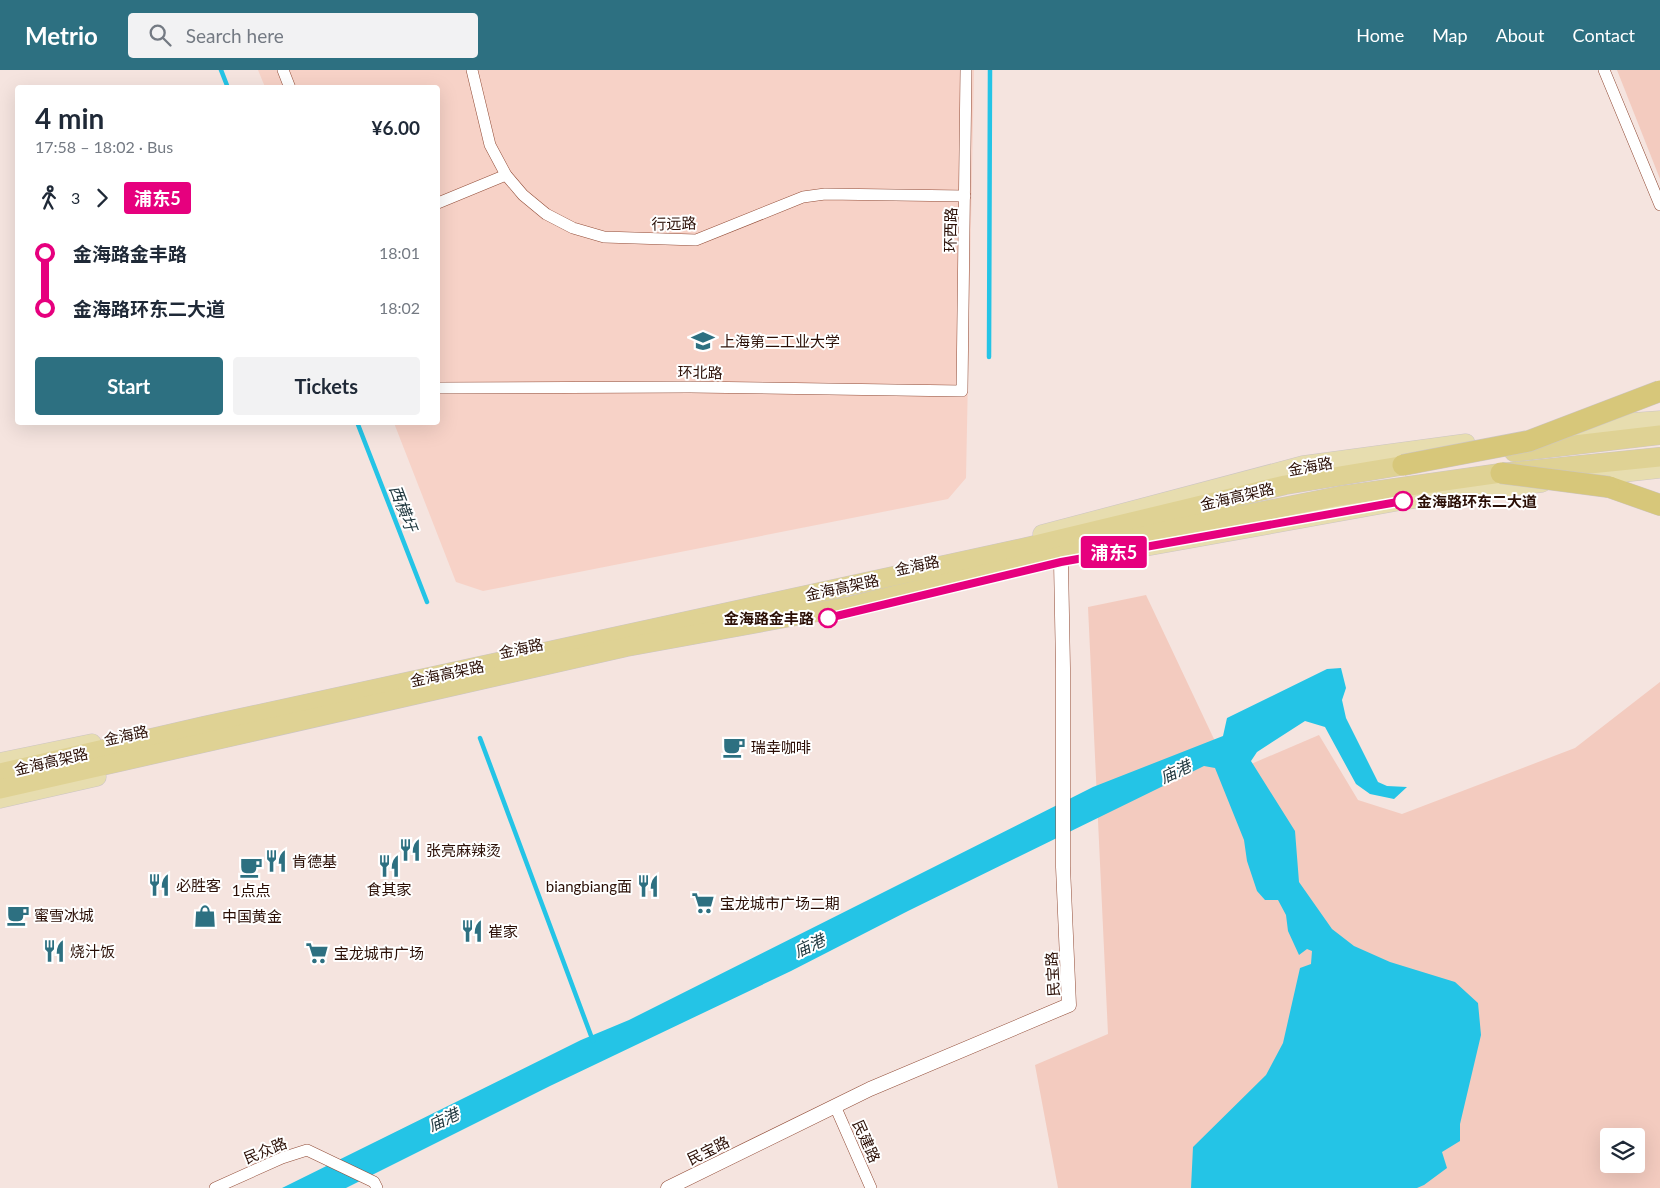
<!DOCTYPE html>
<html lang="en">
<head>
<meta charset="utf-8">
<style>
  body { margin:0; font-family:Lato,"Noto Sans SC",sans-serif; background:#f2f2f3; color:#1f2937; height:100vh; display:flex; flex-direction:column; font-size:19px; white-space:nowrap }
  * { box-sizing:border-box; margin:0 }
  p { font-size:16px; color:#747a83 }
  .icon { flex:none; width:28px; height:28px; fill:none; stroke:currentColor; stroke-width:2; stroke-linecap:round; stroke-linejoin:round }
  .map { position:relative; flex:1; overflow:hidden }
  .side { position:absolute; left:15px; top:15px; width:425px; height:340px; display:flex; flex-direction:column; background:#fff; border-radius:5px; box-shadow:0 5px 20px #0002 }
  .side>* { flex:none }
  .badge { padding:0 10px; border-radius:4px; font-size:18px; line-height:32px }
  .controls { position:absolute; left:1600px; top:1058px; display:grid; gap:10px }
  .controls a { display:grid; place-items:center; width:45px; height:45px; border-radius:5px; background:#fff; box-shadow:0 5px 20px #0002; font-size:25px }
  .map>.badge { position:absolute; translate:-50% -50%; box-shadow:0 0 0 2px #fff }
  .legs { display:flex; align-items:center; gap:8px; height:55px; padding:0 20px; font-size:16px }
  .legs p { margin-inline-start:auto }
  .summary { display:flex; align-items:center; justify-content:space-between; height:85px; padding:0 20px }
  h1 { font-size:28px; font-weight:700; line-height:38px }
  .primary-button { display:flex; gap:10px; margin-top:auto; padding:10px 20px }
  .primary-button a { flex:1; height:58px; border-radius:5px; background:#2d7081; color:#fff; font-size:20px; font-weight:700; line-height:58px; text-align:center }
  .primary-button a+a { background:#f2f2f3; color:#1f2937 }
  ul { padding:0 20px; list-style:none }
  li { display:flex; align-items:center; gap:18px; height:55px; font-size:19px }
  li i { display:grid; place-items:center; width:8px; height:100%; margin:0 6px; background:currentColor }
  li i::after { content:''; width:12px; height:12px; margin:-6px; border:4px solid; border-radius:50%; background:#fff }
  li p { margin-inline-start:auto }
  li:first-child i { background:linear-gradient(#0000 50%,currentColor 0) }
  li:last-child i { background:linear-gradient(currentColor 50%,#0000 0) }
  header { display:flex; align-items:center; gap:30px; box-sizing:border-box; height:70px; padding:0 25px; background:#2d7081; color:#fff }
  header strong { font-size:24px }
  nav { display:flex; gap:28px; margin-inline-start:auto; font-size:18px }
  .search { width:350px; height:45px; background:#f2f2f3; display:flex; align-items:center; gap:12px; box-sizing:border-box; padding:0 18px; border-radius:5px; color:#747a83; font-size:19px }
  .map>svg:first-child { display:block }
  .built { fill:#f7d2c7 }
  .green { fill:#f3cbbf; fill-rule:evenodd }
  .water { fill:#24c4e6 }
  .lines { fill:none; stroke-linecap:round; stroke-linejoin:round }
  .stream { stroke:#24c4e6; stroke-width:4.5 }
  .minor-casing { stroke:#924c37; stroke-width:12 }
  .tertiary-casing { stroke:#924c37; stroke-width:15 }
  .primary-casing { stroke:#ccc5c3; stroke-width:19 }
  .trunk-casing { stroke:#ccc5c3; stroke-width:20 }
  .motorway-casing { stroke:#ccc5c3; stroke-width:22 }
  .minor { stroke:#fff; stroke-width:11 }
  .tertiary { stroke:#fff; stroke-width:14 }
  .primary { stroke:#e7ddaf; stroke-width:18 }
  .trunk { stroke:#dfd294; stroke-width:19 }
  .motorway { stroke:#d7c77a; stroke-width:21 }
  .motorway-bridge-casing { stroke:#ccc5c3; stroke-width:22; stroke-linecap:butt }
  .motorway-bridge { stroke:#d7c77a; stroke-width:21 }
  .line-1-casing { stroke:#fff; stroke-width:11 }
  .line-1 { stroke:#e6007e; stroke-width:8 }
  .stop-1-dot { fill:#fff; stroke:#e6007e; stroke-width:2.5 }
  .labels { text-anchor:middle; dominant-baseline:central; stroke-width:4; stroke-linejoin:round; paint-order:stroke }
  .street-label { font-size:15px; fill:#2b0f06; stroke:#fff }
  .poi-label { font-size:15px; fill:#2b0f06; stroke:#fff; text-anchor:start }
  .stop-label { font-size:15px; font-weight:bold; fill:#2b0f06; stroke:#fff; text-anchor:start }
  .water-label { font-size:16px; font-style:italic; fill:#21383f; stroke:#fff }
</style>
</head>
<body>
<header>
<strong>Metrio</strong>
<div class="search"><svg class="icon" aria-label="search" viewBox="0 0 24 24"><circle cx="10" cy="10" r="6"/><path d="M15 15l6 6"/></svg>Search here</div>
<nav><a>Home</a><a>Map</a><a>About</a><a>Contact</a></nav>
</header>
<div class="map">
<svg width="1660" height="1118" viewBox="0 0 1660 1118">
  <rect width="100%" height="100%" fill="#f5e4df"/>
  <path class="built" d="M 258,0 L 974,0 L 966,408 L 948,429 L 483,521 L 456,512 L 394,353 L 438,352 L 438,18 L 265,17 Z"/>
  <g class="green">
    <path d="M 1617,0 L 1660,0 L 1660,109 Z"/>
    <path d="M 1146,525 L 1230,703 L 1319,665 L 1358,730 L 1402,744 L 1575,678 L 1660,612 L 1660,1118 L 1058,1118 L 1035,995 L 1108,964 L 1088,537 ZM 1609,1066 L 1636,1066 L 1636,1094 L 1609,1094 Z"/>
  </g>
  <path class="water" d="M 1341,598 L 1346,618 L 1342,630 L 1346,648 L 1378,712 L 1387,716 L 1407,717 L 1394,729 L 1370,724 L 1356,714 L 1325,657 L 1305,651 L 1257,682 L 1251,691 L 1295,761 L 1299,812 L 1332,859 L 1354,876 L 1390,892 L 1455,912 L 1478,933 L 1481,965 L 1460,1054 L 1460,1071 L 1442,1082 L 1447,1098 L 1424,1115 L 1417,1118 L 1191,1118 L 1193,1077 L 1266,1005 L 1283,973 L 1300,898 L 1311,894 L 1312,881 L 1307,879 L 1299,885 L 1288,861 L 1286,845 L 1278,830 L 1265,830 L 1257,821 L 1247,791 L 1244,770 L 1215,698 L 1204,696 L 908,841 L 791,901 L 550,1016 L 346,1118 L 282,1118 L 581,970 L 629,950 L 1093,717 L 1223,666 L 1227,648 L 1327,599 Z"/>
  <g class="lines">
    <g class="stream">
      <path d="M 221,0 L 228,18"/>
      <path d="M 989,287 L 990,0"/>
      <path d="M 357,352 L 427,532"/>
      <path d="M 480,668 L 593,971"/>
    </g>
    <defs>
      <g id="minor">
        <path d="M 283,0 L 290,18"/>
        <path d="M 472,0 L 490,75 L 506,105 L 523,125 L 546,144 L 573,158 L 604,167 L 696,170 L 803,127 L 825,124 L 965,126"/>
        <path d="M 1604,0 L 1660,135"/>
        <path d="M 438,133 L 506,105"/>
        <path d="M 438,318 L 690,317 L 962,321 L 966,0"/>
        <path d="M 835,1036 L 871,1118"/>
        <path d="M 215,1118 L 282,1088 L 307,1080 L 374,1112 L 377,1118"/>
      </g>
      <path id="tertiary" d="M 668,1118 L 870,1019 L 1069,935 L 1063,797 L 1063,598 L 1061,492"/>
      <g id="primary">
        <path d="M 1576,359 L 1619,353 L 1660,350"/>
        <path d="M 1577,408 L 1660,399"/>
        <path d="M 1042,464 L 1303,395 L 1466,373"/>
        <path d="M 1101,485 L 1407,430 L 1542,413"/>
        <path d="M 0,692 L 92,673"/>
        <path d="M 0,729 L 97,707"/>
      </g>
      <g id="trunk">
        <path d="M 1514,382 L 1660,365"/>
        <path d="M 0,703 L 204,656 L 1027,477 L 1285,415 L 1418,393"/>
        <path d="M 0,719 L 626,577 L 850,536 L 1182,457 L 1339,426 L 1501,403 L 1660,387"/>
      </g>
      <path id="motorway" d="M 1609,417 L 1660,435"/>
    </defs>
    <use href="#minor" class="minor-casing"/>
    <use href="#tertiary" class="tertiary-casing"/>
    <use href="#primary" class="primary-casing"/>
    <use href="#trunk" class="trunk-casing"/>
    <use href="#motorway" class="motorway-casing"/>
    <use href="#minor" class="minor"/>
    <use href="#tertiary" class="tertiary"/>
    <use href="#primary" class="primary"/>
    <use href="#trunk" class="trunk"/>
    <use href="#motorway" class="motorway"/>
    <defs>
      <g id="motorway-bridge">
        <path d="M 1403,395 L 1529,371 L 1660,321"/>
        <path d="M 1501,403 L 1609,417"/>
      </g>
    </defs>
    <use href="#motorway-bridge" class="motorway-bridge-casing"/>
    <use href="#motorway-bridge" class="motorway-bridge"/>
  </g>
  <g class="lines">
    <defs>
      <path id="line-1" d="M 828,548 L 1061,492 L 1403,431"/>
    </defs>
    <use href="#line-1" class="line-1-casing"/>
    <use href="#line-1" class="line-1"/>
  </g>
  <defs>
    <symbol id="university-bare" viewBox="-9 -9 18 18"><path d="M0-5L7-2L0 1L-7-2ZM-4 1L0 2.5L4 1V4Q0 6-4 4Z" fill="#2d7081" stroke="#fff" stroke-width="2.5" paint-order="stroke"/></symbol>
    <symbol id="cafe-bare" viewBox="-9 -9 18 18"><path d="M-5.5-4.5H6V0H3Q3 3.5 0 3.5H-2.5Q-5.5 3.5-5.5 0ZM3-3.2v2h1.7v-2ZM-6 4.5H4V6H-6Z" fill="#2d7081" stroke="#fff" stroke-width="2.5" paint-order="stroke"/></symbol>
    <symbol id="restaurant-bare" viewBox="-9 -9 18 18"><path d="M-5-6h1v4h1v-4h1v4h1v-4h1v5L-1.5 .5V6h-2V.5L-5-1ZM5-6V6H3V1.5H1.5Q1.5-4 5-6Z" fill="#2d7081" stroke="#fff" stroke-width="2.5" paint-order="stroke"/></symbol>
    <symbol id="supermarket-bare" viewBox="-9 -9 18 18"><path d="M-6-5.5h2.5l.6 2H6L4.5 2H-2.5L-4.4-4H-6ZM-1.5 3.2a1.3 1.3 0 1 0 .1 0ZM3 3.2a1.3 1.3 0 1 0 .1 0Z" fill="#2d7081" stroke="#fff" stroke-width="2.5" paint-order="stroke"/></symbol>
    <symbol id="shop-bare" viewBox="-9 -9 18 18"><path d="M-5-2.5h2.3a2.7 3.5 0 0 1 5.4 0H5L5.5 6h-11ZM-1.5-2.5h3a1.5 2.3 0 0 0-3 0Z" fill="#2d7081" stroke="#fff" stroke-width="2.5" paint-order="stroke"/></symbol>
  </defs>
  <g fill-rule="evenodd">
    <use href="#university-bare" x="687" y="255" width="32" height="32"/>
    <use href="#cafe-bare" x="718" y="661" width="32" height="32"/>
    <use href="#restaurant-bare" x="394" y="764" width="32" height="32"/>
    <use href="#restaurant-bare" x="260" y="775" width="32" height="32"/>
    <use href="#restaurant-bare" x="373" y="780" width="32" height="32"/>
    <use href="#cafe-bare" x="235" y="781" width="32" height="32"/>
    <use href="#restaurant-bare" x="143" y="799" width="32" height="32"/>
    <use href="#restaurant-bare" x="632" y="800" width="32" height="32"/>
    <use href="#supermarket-bare" x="687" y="817" width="32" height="32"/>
    <use href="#cafe-bare" x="2" y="829" width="32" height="32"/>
    <use href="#shop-bare" x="189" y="830" width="32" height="32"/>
    <use href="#restaurant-bare" x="456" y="845" width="32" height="32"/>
    <use href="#restaurant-bare" x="38" y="865" width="32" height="32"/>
    <use href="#supermarket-bare" x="301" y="867" width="32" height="32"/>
  </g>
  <g class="stop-1-dot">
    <circle cx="1403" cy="431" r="9"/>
    <circle cx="828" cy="548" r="9"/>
  </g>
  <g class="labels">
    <g class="street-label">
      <text transform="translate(674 153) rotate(-1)">行远路</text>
      <text transform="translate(950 160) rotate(-89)">环西路</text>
      <text transform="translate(700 302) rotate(1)">环北路</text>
      <text transform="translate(1310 396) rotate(-10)">金海路</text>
      <text transform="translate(1237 426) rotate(-13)">金海高架路</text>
      <text transform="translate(917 495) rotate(-12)">金海路</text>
      <text transform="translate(842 517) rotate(-12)">金海高架路</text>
      <text transform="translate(521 578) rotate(-12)">金海路</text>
      <text transform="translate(447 603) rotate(-12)">金海高架路</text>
      <text transform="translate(126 665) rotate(-12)">金海路</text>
      <text transform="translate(51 691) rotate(-13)">金海高架路</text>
      <text transform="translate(1052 904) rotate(-93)">民宝路</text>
      <text transform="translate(867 1071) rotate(66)">民建路</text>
      <text transform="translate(265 1080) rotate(-22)">民众路</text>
      <text transform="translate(708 1080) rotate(-26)">民宝路</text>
    </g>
    <g class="poi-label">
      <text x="720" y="271">上海第二工业大学</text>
      <text x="751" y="677">瑞幸咖啡</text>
      <text x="426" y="780">张亮麻辣烫</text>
      <text x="292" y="791">肯德基</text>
      <text x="176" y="815">必胜客</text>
      <text x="632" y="816" text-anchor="end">biangbiang面</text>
      <text x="389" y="819" text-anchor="middle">食其家</text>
      <text x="251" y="820" text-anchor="middle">1点点</text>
      <text x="720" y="833">宝龙城市广场二期</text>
      <text x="34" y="845">蜜雪冰城</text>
      <text x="222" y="846">中国黄金</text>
      <text x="488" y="861">崔家</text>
      <text x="70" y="881">烧汁饭</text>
      <text x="334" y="883">宝龙城市广场</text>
    </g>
    <g class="stop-label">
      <text x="1417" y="431">金海路环东二大道</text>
      <text x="814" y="548" text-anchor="end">金海路金丰路</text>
    </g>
    <g class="water-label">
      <text transform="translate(404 438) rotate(69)">西横圩</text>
      <text transform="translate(1175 701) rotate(-25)">庙港</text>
      <text transform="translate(809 875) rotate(-25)">庙港</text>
      <text transform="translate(443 1049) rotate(-25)">庙港</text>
    </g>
  </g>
</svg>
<div class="controls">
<a><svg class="icon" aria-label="layers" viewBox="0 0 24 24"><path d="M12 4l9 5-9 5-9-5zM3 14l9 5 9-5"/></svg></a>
</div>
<b class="badge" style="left:1114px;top:482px;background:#e6007e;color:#fff">浦东5</b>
<section class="side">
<div class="summary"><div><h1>4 min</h1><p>17:58 – 18:02 · Bus</p></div><b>¥6.00</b></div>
<div class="legs"><svg class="icon" aria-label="walk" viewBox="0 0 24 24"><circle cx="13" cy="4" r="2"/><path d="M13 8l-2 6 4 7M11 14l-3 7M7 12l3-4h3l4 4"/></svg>3<svg class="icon" aria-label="forward" viewBox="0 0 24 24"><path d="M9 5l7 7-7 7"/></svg><b class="badge" style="background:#e6007e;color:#fff">浦东5</b></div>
<ul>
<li><i style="color:#e6007e"></i><b>金海路金丰路</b><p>18:01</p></li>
<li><i style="color:#e6007e"></i><b>金海路环东二大道</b><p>18:02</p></li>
</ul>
<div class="primary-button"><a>Start</a><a>Tickets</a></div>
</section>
</div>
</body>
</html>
